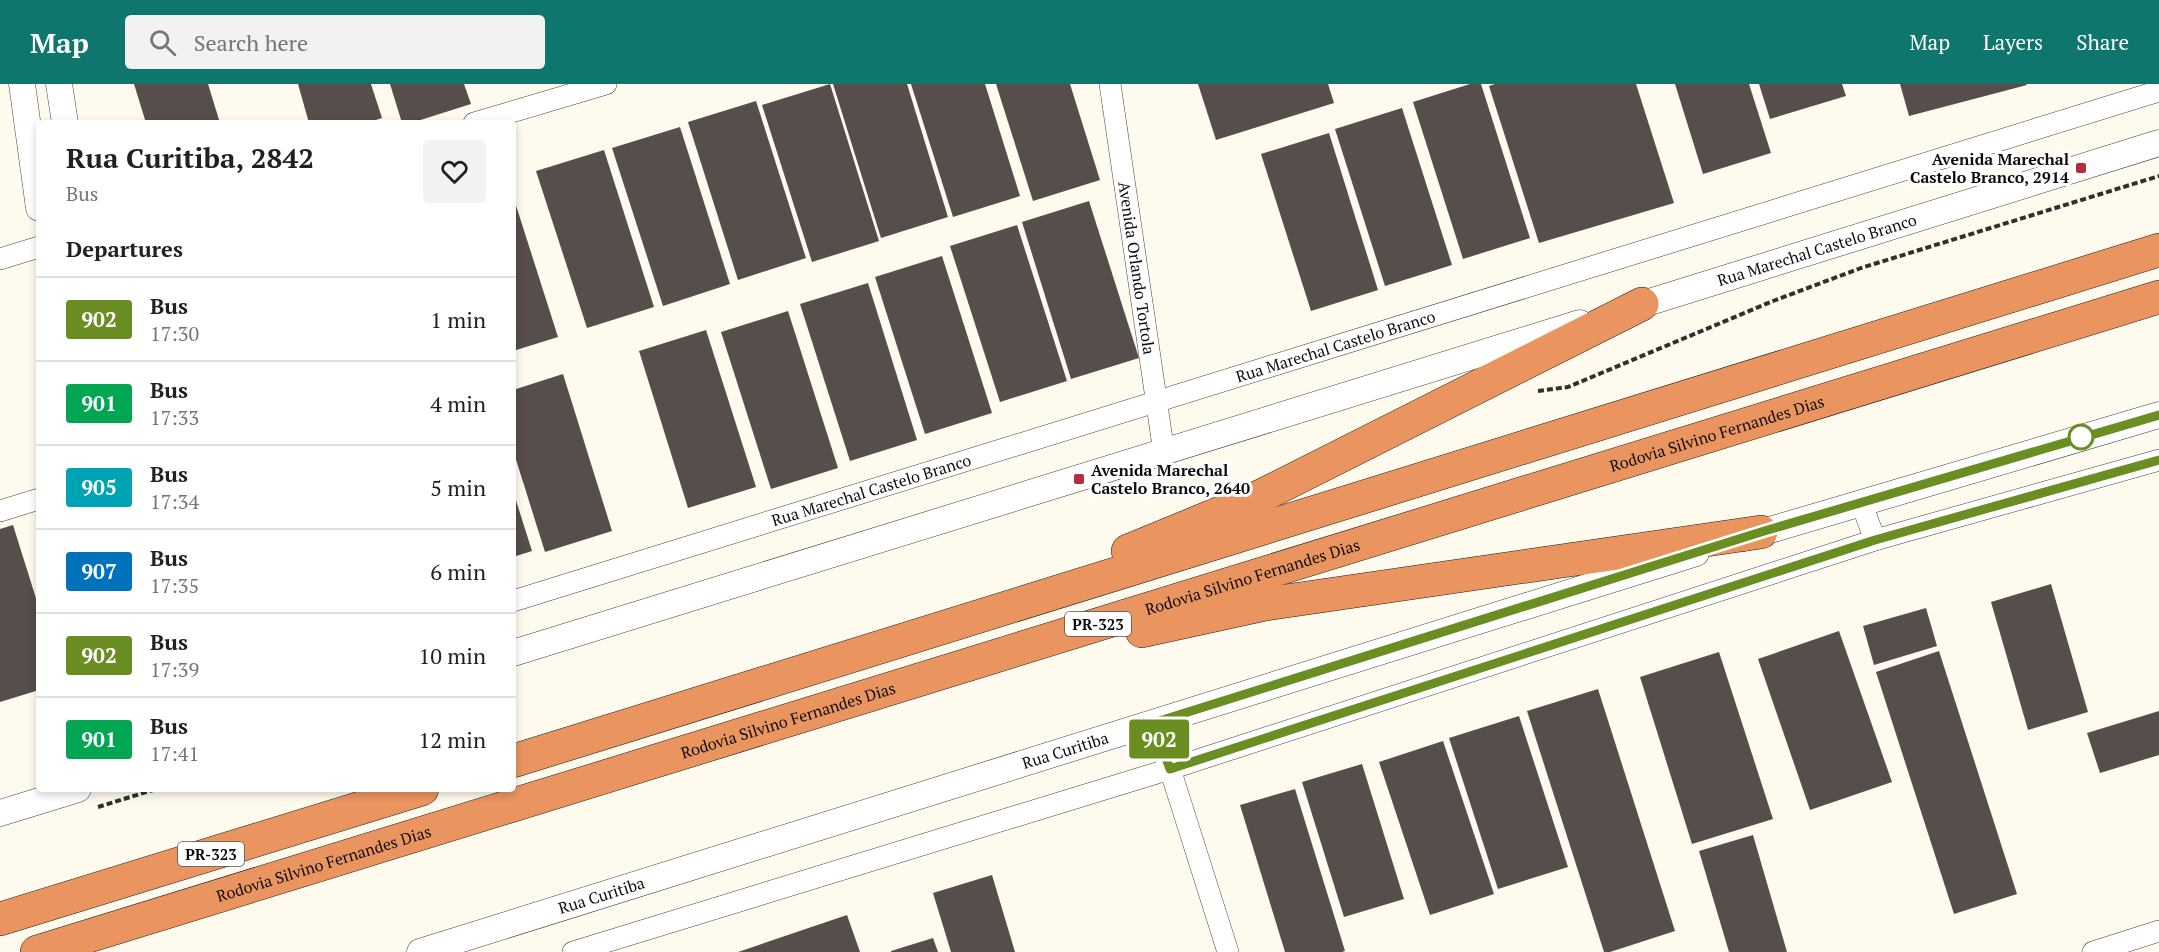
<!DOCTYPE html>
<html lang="en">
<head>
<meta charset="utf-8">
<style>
  body { margin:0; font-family:"PT Serif",serif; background:#f2f2f2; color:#202124; height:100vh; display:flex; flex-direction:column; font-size:22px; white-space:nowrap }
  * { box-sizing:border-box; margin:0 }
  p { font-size:20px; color:#757577 }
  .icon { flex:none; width:33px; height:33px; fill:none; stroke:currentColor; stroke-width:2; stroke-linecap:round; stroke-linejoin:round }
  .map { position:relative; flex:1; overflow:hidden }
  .side { position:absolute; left:36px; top:36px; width:480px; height:672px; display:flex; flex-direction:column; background:#fff; border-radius:6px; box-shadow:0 3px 9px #0003 }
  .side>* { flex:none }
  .badge { padding:0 12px; border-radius:4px; font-size:21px; line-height:39px }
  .map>.badge { position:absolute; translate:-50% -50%; box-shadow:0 0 0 3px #fff }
  h2 { padding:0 30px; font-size:22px; line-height:54px }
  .round { display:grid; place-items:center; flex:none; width:63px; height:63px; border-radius:6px; background:#f2f2f2 }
  .headline { display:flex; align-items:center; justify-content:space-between; height:102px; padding:0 30px }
  h1 { font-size:28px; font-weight:700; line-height:45px }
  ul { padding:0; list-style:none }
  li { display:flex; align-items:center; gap:18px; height:84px; padding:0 30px; border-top:2px solid #e0e0e0 }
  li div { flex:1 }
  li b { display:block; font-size:22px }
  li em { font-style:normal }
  li .badge { min-width:66px; font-weight:700; text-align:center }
  header { display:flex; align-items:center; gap:36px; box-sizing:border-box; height:84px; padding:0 30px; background:#0f766e; color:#fff }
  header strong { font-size:28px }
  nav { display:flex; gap:33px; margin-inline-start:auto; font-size:21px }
  .search { width:420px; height:54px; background:#f2f2f2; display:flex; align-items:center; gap:15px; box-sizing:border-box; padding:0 21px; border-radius:6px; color:#757577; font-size:22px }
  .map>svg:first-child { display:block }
  .building { fill:#554e4a }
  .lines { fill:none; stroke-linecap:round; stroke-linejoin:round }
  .minor-casing { stroke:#404040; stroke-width:22 }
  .tertiary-casing { stroke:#404040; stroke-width:27 }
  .motorway-casing { stroke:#1e1e1e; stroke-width:34 }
  .path { stroke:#2f2f2f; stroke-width:4; stroke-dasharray:6 3; stroke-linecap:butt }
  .minor { stroke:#fff; stroke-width:21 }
  .tertiary { stroke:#fff; stroke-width:26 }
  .motorway { stroke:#ea9560; stroke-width:33 }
  .line-casing { stroke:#fff; stroke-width:14 }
  .line { stroke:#6b8e23; stroke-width:9 }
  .poi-dot { fill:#b32f3f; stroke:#fff; stroke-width:2 }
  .stop-dot { fill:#fff; stroke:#6b8e23; stroke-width:3 }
  .labels { text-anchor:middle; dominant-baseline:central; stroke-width:6; stroke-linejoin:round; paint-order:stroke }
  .shield { fill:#fff; stroke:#565656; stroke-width:1.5 }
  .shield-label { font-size:15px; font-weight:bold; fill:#0d0d0d }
  .poi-label { font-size:16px; font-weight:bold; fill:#0d0d0d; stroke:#fff; text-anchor:end }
  .street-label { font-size:16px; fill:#0d0d0d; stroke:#fff }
</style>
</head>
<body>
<header>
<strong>Map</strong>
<div class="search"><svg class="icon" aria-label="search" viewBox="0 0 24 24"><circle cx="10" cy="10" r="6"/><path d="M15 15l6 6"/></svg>Search here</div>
<nav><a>Map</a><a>Layers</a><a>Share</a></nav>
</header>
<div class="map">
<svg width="2159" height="868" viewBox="0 0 2159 868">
  <rect width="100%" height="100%" fill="#fefaee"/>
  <g class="building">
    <path d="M 134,0 L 208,0 L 220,39 L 146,39 Z"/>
    <path d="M 298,0 L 371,0 L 382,34 L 366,39 L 309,39 Z"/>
    <path d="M 390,0 L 464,0 L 471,20 L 411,39 L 402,39 Z"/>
    <path d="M 830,0 L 879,157 L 812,178 L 762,21 Z"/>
    <path d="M 833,0 L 907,0 L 948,133 L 881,154 Z"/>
    <path d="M 911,0 L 985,0 L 1020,112 L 953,133 Z"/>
    <path d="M 996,0 L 1070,0 L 1100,96 L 1033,117 Z"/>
    <path d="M 1198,0 L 1328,0 L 1334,19 L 1216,56 Z"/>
    <path d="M 1470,0 L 1481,0 L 1530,154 L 1463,175 L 1413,18 Z"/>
    <path d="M 1495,0 L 1636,0 L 1674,119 L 1539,159 L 1489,2 Z"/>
    <path d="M 1675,0 L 1749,0 L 1771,69 L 1703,90 Z"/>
    <path d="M 1759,0 L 1842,0 L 1846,12 L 1770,35 Z"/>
    <path d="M 1900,0 L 2026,0 L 2027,1 L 1909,32 Z"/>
    <path d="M 756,17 L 806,174 L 738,196 L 688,38 Z"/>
    <path d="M 1402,24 L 1452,181 L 1385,202 L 1335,45 Z"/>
    <path d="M 680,43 L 730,200 L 663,222 L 612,64 Z"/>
    <path d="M 1329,49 L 1378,206 L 1311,227 L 1261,70 Z"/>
    <path d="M 604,66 L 654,223 L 587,244 L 536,87 Z"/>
    <path d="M 513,112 L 558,253 L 513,267 Z"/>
    <path d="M 1089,117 L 1139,274 L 1071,295 L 1022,138 Z"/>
    <path d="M 1017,141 L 1067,297 L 1000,318 L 950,162 Z"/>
    <path d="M 942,172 L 992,329 L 925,350 L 875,193 Z"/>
    <path d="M 868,199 L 917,356 L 850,377 L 800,220 Z"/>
    <path d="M 788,227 L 838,384 L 771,405 L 721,248 Z"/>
    <path d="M 706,246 L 756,403 L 688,424 L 639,267 Z"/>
    <path d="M 563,290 L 612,447 L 545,468 L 513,366 L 513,306 Z"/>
    <path d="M 513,407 L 532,467 L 513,473 Z"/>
    <path d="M 13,441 L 39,524 L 39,606 L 0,618 L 0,445 Z"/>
    <path d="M 2051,500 L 2088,628 L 2028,646 L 1991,518 Z"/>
    <path d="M 1926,524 L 1937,562 L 1874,581 L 1863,542 Z"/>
    <path d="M 1839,547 L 1892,698 L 1810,726 L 1758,575 Z"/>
    <path d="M 1939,567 L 2017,810 L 1954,830 L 1876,588 Z"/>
    <path d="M 1719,568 L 1773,735 L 1692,760 L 1640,593 Z"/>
    <path d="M 1598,605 L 1675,847 L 1610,868 L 1604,868 L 1527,627 Z"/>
    <path d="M 2159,627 L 2159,671 L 2100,689 L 2087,649 Z"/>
    <path d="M 1519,632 L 1568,783 L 1498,805 L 1449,654 Z"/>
    <path d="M 1443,657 L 1494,810 L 1430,831 L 1379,678 Z"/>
    <path d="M 1362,680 L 1404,815 L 1344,833 L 1302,698 Z"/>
    <path d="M 1295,705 L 1345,867 L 1342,868 L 1285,868 L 1240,721 Z"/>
    <path d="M 1753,751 L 1787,868 L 1729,868 L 1699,767 Z"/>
    <path d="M 992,791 L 1015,868 L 951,868 L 933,809 Z"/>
    <path d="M 847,831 L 860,868 L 738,868 Z"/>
    <path d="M 933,854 L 938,868 L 891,868 L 891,867 Z"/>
  </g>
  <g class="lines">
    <defs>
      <g id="minor">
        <path id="s1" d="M 1110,0 L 1164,369"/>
        <path d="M 474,39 L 606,0"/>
        <path d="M 0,175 L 39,163"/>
        <path d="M 1861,418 L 1875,456"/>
        <path d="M 0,427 L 39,415"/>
        <path id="s2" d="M 513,517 L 2159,7"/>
        <path d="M 1153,639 L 1170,685 L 1228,868"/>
        <path d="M 573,868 L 1170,685 L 1875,456 L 2159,376"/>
        <path d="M 2093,868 L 2159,847"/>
      </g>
      <g id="tertiary">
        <path d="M 22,0 L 39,124"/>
        <path d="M 59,0 L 65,39"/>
        <path id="s3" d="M 1624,226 L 2159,59"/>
        <path d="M 1743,454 L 2159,331"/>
        <path d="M 513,569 L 1580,239"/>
        <path d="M 0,729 L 78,705"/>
        <path id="s4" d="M 420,868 L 1696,469"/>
      </g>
      <g id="motorway">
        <path d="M 1128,467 L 1259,413 L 1642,220"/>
        <path d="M 1142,547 L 1266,520 L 1761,448"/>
        <path d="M 513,677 L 2159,166"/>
        <path d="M 0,835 L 422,705"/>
        <path id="s5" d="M 37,868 L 2159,213"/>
      </g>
    </defs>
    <use href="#minor" class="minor-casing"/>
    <use href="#tertiary" class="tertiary-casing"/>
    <use href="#motorway" class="motorway-casing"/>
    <g class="path">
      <path d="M 1538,307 L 1568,303 L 1773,217 L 1861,184 L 2159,92"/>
      <path d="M 98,723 L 156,705"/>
    </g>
    <use href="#minor" class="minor"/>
    <use href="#tertiary" class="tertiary"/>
    <use href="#motorway" class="motorway"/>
  </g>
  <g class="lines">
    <defs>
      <path id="line" d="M 2159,331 L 1761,448 L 1153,639 L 1170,685 L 1875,456 L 2159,376"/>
    </defs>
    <use href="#line" class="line-casing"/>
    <use href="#line" class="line"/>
  </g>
  <g class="poi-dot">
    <rect x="2075" y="78" width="12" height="12" rx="3"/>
    <rect x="1073" y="389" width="12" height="12" rx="3"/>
  </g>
  <circle class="stop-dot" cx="2081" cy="353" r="12"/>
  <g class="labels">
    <g class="shield">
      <rect x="1065" y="528" width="66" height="24" rx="4.5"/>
      <rect x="178" y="758" width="66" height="24" rx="4.5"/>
    </g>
    <g class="shield-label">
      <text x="1098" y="540">PR-323</text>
      <text x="211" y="770">PR-323</text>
    </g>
    <g class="poi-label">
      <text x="2069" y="75">Avenida Marechal<tspan x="2069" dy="18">Castelo Branco, 2914</tspan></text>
      <text x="1091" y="386" text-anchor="start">Avenida Marechal<tspan x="1091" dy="18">Castelo Branco, 2640</tspan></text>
    </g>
    <g class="street-label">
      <text stroke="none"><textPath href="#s3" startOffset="202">Rua Marechal Castelo Branco</textPath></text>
      <text stroke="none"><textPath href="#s1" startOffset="186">Avenida Orlando Tortola</textPath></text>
      <text stroke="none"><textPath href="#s2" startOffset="861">Rua Marechal Castelo Branco</textPath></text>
      <text stroke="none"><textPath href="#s5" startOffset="1758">Rodovia Silvino Fernandes Dias</textPath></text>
      <text stroke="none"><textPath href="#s2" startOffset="375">Rua Marechal Castelo Branco</textPath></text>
      <text stroke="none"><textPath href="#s5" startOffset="1272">Rodovia Silvino Fernandes Dias</textPath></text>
      <text stroke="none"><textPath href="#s5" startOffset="786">Rodovia Silvino Fernandes Dias</textPath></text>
      <text stroke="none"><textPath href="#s4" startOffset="676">Rua Curitiba</textPath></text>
      <text stroke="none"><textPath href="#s5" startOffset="300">Rodovia Silvino Fernandes Dias</textPath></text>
      <text stroke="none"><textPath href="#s4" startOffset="190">Rua Curitiba</textPath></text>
    </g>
  </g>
</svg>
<b class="badge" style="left:1159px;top:655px;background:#6b8e23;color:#fff">902</b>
<section class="side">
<div class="headline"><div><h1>Rua Curitiba, 2842</h1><p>Bus</p></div><a class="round"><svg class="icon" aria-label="heart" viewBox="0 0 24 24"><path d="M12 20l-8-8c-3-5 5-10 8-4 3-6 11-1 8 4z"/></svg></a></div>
<h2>Departures</h2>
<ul>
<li><span class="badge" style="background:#6b8e23;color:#fff">902</span><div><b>Bus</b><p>17:30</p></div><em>1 min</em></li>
<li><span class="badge" style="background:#00a651;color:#fff">901</span><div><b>Bus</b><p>17:33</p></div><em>4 min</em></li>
<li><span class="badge" style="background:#00a3b4;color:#fff">905</span><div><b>Bus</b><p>17:34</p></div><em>5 min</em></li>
<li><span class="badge" style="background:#0072bc;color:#fff">907</span><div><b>Bus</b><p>17:35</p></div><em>6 min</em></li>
<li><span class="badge" style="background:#6b8e23;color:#fff">902</span><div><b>Bus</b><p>17:39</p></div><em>10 min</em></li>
<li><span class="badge" style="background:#00a651;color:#fff">901</span><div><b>Bus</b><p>17:41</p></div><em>12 min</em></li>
</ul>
</section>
</div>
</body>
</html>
